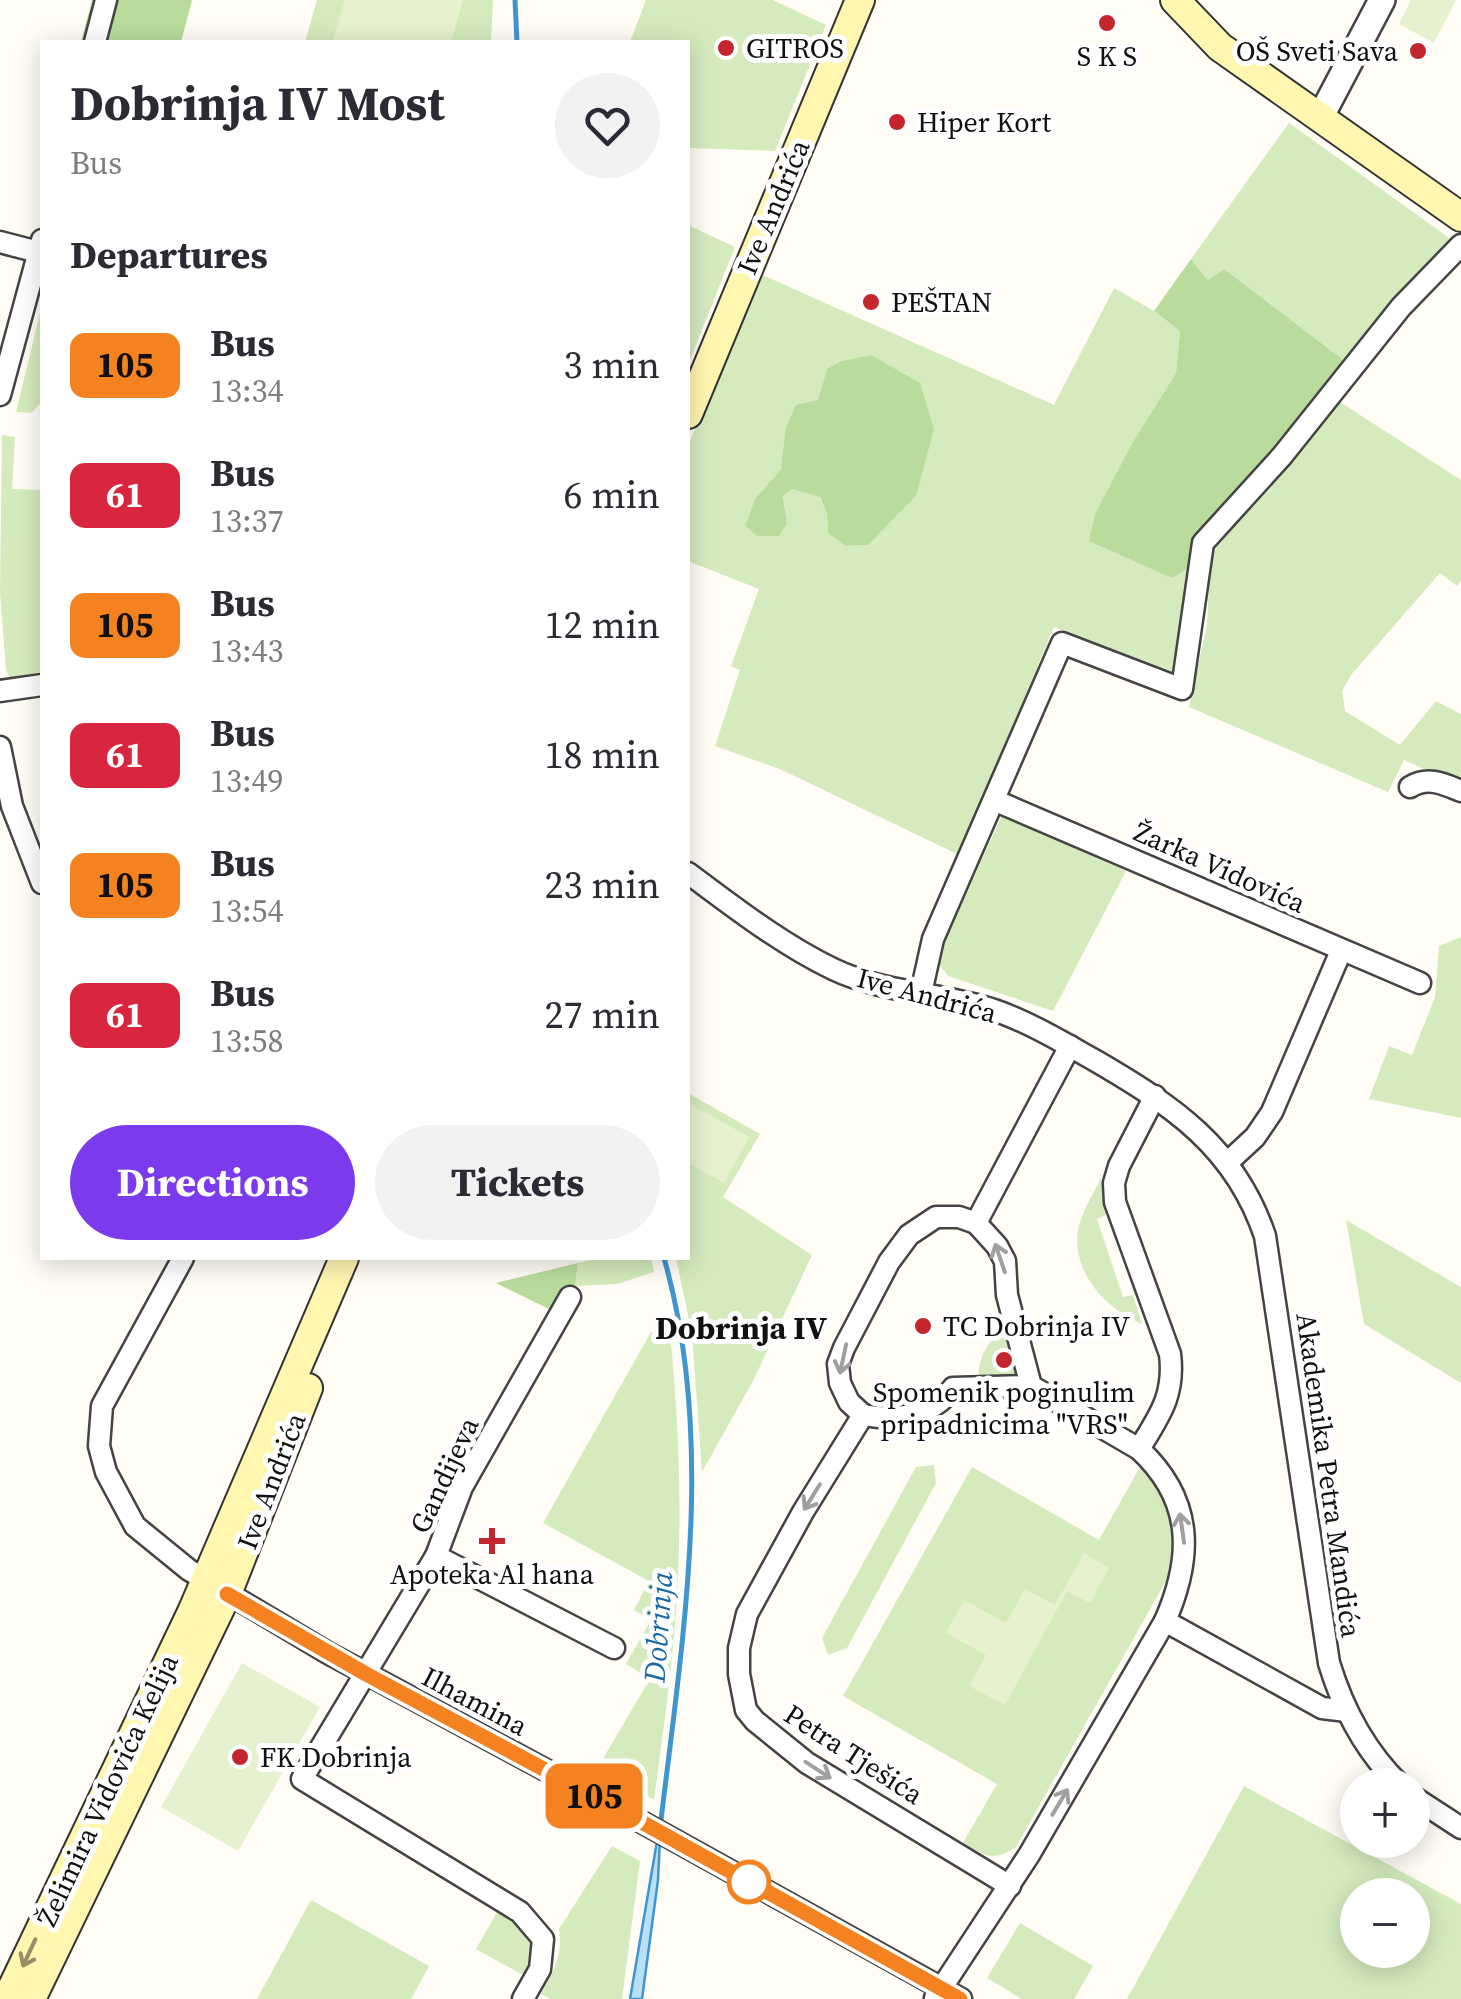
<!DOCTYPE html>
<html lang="en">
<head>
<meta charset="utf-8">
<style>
  body { margin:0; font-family:"Source Serif 4",serif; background:#f2f2f3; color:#2b2b33; height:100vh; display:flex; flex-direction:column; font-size:38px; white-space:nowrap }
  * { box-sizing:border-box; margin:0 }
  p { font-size:32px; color:#7c7c81 }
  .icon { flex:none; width:55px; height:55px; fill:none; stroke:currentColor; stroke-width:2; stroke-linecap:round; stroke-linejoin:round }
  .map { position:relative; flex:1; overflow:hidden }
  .panel { position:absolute; left:40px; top:40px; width:650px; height:1220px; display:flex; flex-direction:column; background:#fff; border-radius:0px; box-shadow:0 5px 25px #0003 }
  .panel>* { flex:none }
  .badge { padding:0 20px; border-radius:15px; font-size:35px; line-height:65px }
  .fabs { position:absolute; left:1340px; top:1768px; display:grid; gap:20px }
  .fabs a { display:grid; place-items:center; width:90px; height:90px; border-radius:50%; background:#fff; box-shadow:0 5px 25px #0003; font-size:50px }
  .map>.badge { position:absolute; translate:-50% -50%; box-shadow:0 0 0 5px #fff }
  h2 { padding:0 30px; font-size:38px; line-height:90px }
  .round { display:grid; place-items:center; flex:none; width:105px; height:105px; border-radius:52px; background:#f2f2f3 }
  .headline { display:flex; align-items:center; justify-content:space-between; height:170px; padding:0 30px }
  h1 { font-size:48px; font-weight:700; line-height:75px }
  .button { display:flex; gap:20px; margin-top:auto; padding:20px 30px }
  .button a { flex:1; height:115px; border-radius:60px; background:#7c3aed; color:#fff; font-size:40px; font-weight:700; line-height:115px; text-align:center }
  .button a+a { background:#f2f2f3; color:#2b2b33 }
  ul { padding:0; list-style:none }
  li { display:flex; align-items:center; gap:30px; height:130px; padding:0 30px }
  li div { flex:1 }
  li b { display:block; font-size:38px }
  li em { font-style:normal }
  li .badge { min-width:110px; font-weight:700; text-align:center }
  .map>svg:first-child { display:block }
  .green { fill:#d5ebbd; fill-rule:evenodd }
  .forest { fill:#b9dc9c }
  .pitch { fill:#e6f2cf }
  .water { fill:#b9e0f7; stroke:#3f96cf; stroke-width:2.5 }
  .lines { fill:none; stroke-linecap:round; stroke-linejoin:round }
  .stream { stroke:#3f96cf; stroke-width:5 }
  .minor-casing { stroke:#444; stroke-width:25 }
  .tertiary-casing { stroke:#444; stroke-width:30 }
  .secondary-casing { stroke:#333; stroke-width:32 }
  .minor { stroke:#fff; stroke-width:20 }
  .tertiary { stroke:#fff; stroke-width:25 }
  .secondary { stroke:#fff6b0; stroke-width:28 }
  .oneway { stroke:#a0a0a0 }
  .oneway2 { stroke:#948f68 }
  .line-casing { stroke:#fff; stroke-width:22 }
  .line { stroke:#f58220; stroke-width:15 }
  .poi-dot { fill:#c4262e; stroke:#fff; stroke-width:4 }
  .stop-dot { fill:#fff; stroke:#f58220; stroke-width:5 }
  .labels { text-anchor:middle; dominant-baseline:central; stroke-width:10; stroke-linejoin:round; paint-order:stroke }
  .poi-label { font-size:28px; fill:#111; stroke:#fff; text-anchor:start }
  .street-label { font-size:28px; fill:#111; stroke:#fff }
  .water-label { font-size:30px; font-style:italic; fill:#1768a6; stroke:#fff }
  .quarter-label { font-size:32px; font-weight:bold; fill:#111; stroke:#fff }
</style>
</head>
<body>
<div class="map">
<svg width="1461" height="1999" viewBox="0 0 1461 1999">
  <rect width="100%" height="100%" fill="#fffdf5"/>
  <g class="green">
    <path d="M 317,0 L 493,0 L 491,42 L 305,42 Z"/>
    <path d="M 646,0 L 773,0 L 826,25 L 775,151 L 688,148 L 688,42 L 630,42 Z"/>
    <path d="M 1289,123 L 1448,237 L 1450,244 L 1345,361 L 1224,269 L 1208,280 L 1191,259 Z"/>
    <path d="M 688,225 L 735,247 L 688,365 Z"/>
    <path d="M 758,273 L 1054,405 L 1114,288 L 1154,311 L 1180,331 L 1176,373 L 1134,440 L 1089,540 L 1171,577 L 1190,567 L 1174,672 L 1054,627 L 959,855 L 782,770 L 715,746 L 740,670 L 731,666 L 759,589 L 688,561 L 688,446 ZM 871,355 L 868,545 L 845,546 L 828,533 L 827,514 L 819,496 L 792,489 L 783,496 L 787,522 L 758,536 L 745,526 L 755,499 L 781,469 L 818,400 L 827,370 L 841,361 Z"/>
    <path d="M 42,305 L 42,402 L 31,413 L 16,412 Z"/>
    <path d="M 1340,402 L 1461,480 L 1461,580 L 1457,586 L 1440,573 L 1351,675 L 1342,691 L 1345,711 L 1400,745 L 1436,701 L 1461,714 L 1461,785 L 1404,760 L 1388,792 L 1189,707 L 1207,625 L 1210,563 L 1215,549 Z"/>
    <path d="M 2,435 L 15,437 L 12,489 L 42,490 L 42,672 L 10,678 L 6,670 L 0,592 Z"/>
    <path d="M 1002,815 L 1126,871 L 1053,1011 L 948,976 L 938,963 L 943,946 Z"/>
    <path d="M 1461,937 L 1461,1118 L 1369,1099 L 1389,1046 L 1412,1055 L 1435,997 L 1439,946 Z"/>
    <path d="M 688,1093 L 760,1134 L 723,1197 L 812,1255 L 753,1381 L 702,1472 L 692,1334 L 676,1258 L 688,1258 Z"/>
    <path d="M 1101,1178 L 1106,1215 L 1097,1219 L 1123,1297 L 1133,1295 L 1142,1324 C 1106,1309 1072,1273 1078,1230 C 1081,1213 1093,1194 1101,1178 Z"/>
    <path d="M 1346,1220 L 1461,1287 L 1461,1383 L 1364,1324 Z"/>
    <path d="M 599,1258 L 651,1258 L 654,1272 L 617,1284 L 575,1286 L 578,1263 Z"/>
    <path d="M 651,1332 L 671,1343 C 679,1427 682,1511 677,1595 C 673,1664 663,1732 654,1800 L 598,1767 L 650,1679 L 626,1664 L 651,1620 L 634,1610 L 649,1581 L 543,1523 Z"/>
    <path d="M 1002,1333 L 1008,1334 L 1021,1377 L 979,1379 C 976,1364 987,1339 1002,1333 Z"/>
    <path d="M 934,1465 L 936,1483 L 847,1648 L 828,1655 L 822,1638 L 916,1467 Z"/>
    <path d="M 972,1467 L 1099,1540 L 1140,1467 C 1176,1487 1174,1543 1167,1579 L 1016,1847 C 994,1862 984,1856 963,1843 L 997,1784 L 843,1696 Z"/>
    <path d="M 1244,1786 L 1461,1904 L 1461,1999 L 1127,1999 ZM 1358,1895 L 1412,1895 L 1412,1950 L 1358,1950 Z"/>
    <path d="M 612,1846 L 640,1861 L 622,1999 L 551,1999 L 541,1994 C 554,1971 563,1955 559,1929 Z"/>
    <path d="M 311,1900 L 429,1966 L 411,1999 L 257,1999 Z"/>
    <path d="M 500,1907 L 536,1940 L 530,1972 L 521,1974 L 476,1949 Z"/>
    <path d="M 1020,1923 L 1093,1966 L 1074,1999 L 1022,1999 L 987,1978 Z"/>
  </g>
  <g class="forest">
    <path d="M 92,0 L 192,0 L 181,42 L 81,42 Z"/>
    <path d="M 1191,259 L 1208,280 L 1224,269 L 1345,361 L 1264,469 L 1201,530 L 1190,567 L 1172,578 L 1089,541 L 1095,514 L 1134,440 L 1176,373 L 1180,331 L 1154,311 Z"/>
    <path d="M 871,355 L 920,383 L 934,429 L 916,496 L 868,545 L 845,546 L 828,533 L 827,514 L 820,497 L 792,489 L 783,496 L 787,523 L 779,536 L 757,536 L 745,526 L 755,499 L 781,469 L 786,427 L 796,405 L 818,400 L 827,369 L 841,361 Z"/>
    <path d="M 578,1263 L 575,1286 L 567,1290 L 555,1312 L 496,1283 Z"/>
  </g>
  <g class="pitch">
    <path d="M 345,0 L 463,0 L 451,42 L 332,42 Z"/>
    <path d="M 1411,0 L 1456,0 L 1434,43 L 1399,24 Z"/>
    <path d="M 688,1103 L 749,1137 L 724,1183 L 688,1163 Z"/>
    <path d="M 1084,1553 L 1109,1568 L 1090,1603 L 1067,1591 L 1005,1705 L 969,1686 L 986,1655 L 946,1633 L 964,1600 L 1006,1623 L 1025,1589 L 1055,1605 Z"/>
    <path d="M 242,1663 L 320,1707 L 238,1851 L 161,1807 Z"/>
  </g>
  <path class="water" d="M 661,1818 L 658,1880 L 642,1999 L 630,1999 Z"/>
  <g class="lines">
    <g class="stream">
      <path d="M 515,0 L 517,42"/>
      <path d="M 661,1820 C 683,1636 716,1440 664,1258"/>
    </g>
    <defs>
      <g id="minor">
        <path d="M 95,42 L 106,0"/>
        <path d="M 0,242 L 42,253"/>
        <path d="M 0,395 L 42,240"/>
        <path d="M 0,691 L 42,685"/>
        <path d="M 0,747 L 12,806 L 42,883"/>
        <path d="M 1410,787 C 1428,776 1444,784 1461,791"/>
        <path d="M 996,801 L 1420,983"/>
        <path d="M 688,873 C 734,907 781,944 833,969 C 883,993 942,993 994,1010 C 1029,1022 1064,1043 1096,1061 C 1173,1106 1235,1147 1265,1236 L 1329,1663 C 1343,1709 1365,1751 1400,1785"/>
        <path d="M 921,993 L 933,939 L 1062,643 L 1182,689 L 1203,543 L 1282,456 L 1401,307 L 1461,245"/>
        <path d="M 1227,1163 L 1255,1137 L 1272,1112 L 1341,951"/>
        <path d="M 976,1223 L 1070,1046"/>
        <path d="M 183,1258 L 102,1406 L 99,1446 L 106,1472 L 135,1526 L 189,1570 L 328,1653 L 620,1810 L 961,1999"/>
        <path d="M 570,1297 L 462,1487 L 436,1556 L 614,1648"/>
        <path d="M 863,1415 L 849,1402 L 840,1383 L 838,1364 L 844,1348 L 889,1262 L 909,1235 L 936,1217 L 959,1217 L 976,1223 L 997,1246 L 1005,1261 L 1007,1295 L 1031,1386 L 1139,1449 C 1194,1500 1193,1557 1165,1621 L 1029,1855 L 935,1998"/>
        <path d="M 863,1415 L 803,1512 L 747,1614 L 739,1648 L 739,1674 L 746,1710 L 755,1721 L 807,1763 L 1010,1886"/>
        <path d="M 863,1415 C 897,1421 931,1417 953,1388 L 1031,1386"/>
        <path d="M 1139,1449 C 1160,1415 1175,1395 1170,1354 L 1115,1202 L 1114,1183 L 1119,1166 L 1155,1096"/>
        <path d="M 436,1556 L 302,1779 L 520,1912 L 543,1939 L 540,1969 L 523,1999"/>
        <path d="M 1165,1621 L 1322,1708 L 1347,1711"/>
        <path d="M 1412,1796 L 1461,1828"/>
      </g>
      <path id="tertiary" d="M 1320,118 L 1382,0"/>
      <g id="secondary">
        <path d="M 1175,0 L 1220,47 L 1461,217"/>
        <path d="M 688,414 L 860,0"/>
        <path d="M 7,1999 L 192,1612 L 344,1258"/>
        <path d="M 31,1999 L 227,1594 L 308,1388"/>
      </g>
    </defs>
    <use href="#minor" class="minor-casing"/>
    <use href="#tertiary" class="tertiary-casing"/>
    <use href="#secondary" class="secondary-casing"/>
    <use href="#minor" class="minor"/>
    <use href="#tertiary" class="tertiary"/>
    <use href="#secondary" class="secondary"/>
  </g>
  <defs><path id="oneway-shaft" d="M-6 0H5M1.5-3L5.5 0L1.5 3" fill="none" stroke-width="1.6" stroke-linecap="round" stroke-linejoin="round" transform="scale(2.5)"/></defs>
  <g class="oneway">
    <use href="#oneway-shaft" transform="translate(1000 1258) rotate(-109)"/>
    <use href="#oneway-shaft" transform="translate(843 1359) rotate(102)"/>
    <use href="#oneway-shaft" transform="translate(812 1497) rotate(122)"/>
    <use href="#oneway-shaft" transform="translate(1182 1528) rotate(-98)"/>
    <use href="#oneway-shaft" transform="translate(818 1770) rotate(33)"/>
    <use href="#oneway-shaft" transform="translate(1060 1802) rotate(-59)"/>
  </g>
  <use class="oneway2" href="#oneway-shaft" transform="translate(29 1953) rotate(115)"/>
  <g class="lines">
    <defs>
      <path id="line" d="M 227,1594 L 366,1674 L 620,1810 L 960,1999"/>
    </defs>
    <use href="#line" class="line-casing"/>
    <use href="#line" class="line"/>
  </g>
  <g class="poi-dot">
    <circle cx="1107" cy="23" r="10"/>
    <circle cx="726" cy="48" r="10"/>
    <circle cx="1418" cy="51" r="10"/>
    <circle cx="897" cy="122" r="10"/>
    <circle cx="871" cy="302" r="10"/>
    <circle cx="923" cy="1326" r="10"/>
    <circle cx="1004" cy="1360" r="10"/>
    <path d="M487 1526h10v10h10v10h-10v10h-10v-10h-10v-10h10z"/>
    <circle cx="240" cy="1757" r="10"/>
  </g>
  <circle class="stop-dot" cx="749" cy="1882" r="20"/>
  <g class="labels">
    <g class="poi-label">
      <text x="746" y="48">GITROS</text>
      <text x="1398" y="51" text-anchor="end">OŠ Sveti Sava</text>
      <text x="1107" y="56" text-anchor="middle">S K S</text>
      <text x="917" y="122">Hiper Kort</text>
      <text x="891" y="302">PEŠTAN</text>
      <text x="943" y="1326">TC Dobrinja IV</text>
      <text x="1004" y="1392" text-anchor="middle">Spomenik poginulim<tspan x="1004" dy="32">pripadnicima "VRS"</tspan></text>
      <text x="492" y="1574" text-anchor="middle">Apoteka Al hana</text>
      <text x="260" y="1757">FK Dobrinja</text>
    </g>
    <g class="street-label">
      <text transform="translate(773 207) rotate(-67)">Ive Andrića</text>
      <text transform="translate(1220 867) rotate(24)">Žarka Vidovića</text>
      <text transform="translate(927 995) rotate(15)">Ive Andrića</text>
      <text transform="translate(444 1475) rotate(-65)">Gandijeva</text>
      <text transform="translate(1329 1475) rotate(82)">Akademika Petra Mandića</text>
      <text transform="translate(271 1481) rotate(-69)">Ive Andrića</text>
      <text transform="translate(475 1701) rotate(28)">Ilhamina</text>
      <text transform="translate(854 1754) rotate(33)">Petra Tješića</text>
      <text transform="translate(107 1790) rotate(-65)">Želimira Vidovića Kelija</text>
    </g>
    <g class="water-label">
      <text transform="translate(658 1627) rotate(-86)">Dobrinja</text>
    </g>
    <g class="quarter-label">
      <text x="741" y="1328">Dobrinja IV</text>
    </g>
  </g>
</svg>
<div class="fabs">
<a>+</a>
<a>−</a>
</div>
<b class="badge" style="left:594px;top:1796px;background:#f58220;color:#111">105</b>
<section class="panel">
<div class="headline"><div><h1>Dobrinja IV Most</h1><p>Bus</p></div><a class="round"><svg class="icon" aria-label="heart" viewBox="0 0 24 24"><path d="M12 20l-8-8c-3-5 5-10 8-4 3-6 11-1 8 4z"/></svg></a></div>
<h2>Departures</h2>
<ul>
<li><span class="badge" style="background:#f58220;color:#111">105</span><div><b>Bus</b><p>13:34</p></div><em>3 min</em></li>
<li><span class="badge" style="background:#d7263d;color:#fff">61</span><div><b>Bus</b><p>13:37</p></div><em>6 min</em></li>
<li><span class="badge" style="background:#f58220;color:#111">105</span><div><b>Bus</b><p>13:43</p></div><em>12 min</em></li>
<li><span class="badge" style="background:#d7263d;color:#fff">61</span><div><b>Bus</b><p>13:49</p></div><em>18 min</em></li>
<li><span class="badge" style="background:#f58220;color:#111">105</span><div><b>Bus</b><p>13:54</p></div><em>23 min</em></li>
<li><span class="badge" style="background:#d7263d;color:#fff">61</span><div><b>Bus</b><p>13:58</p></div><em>27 min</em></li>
</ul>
<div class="button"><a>Directions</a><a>Tickets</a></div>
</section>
</div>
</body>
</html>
